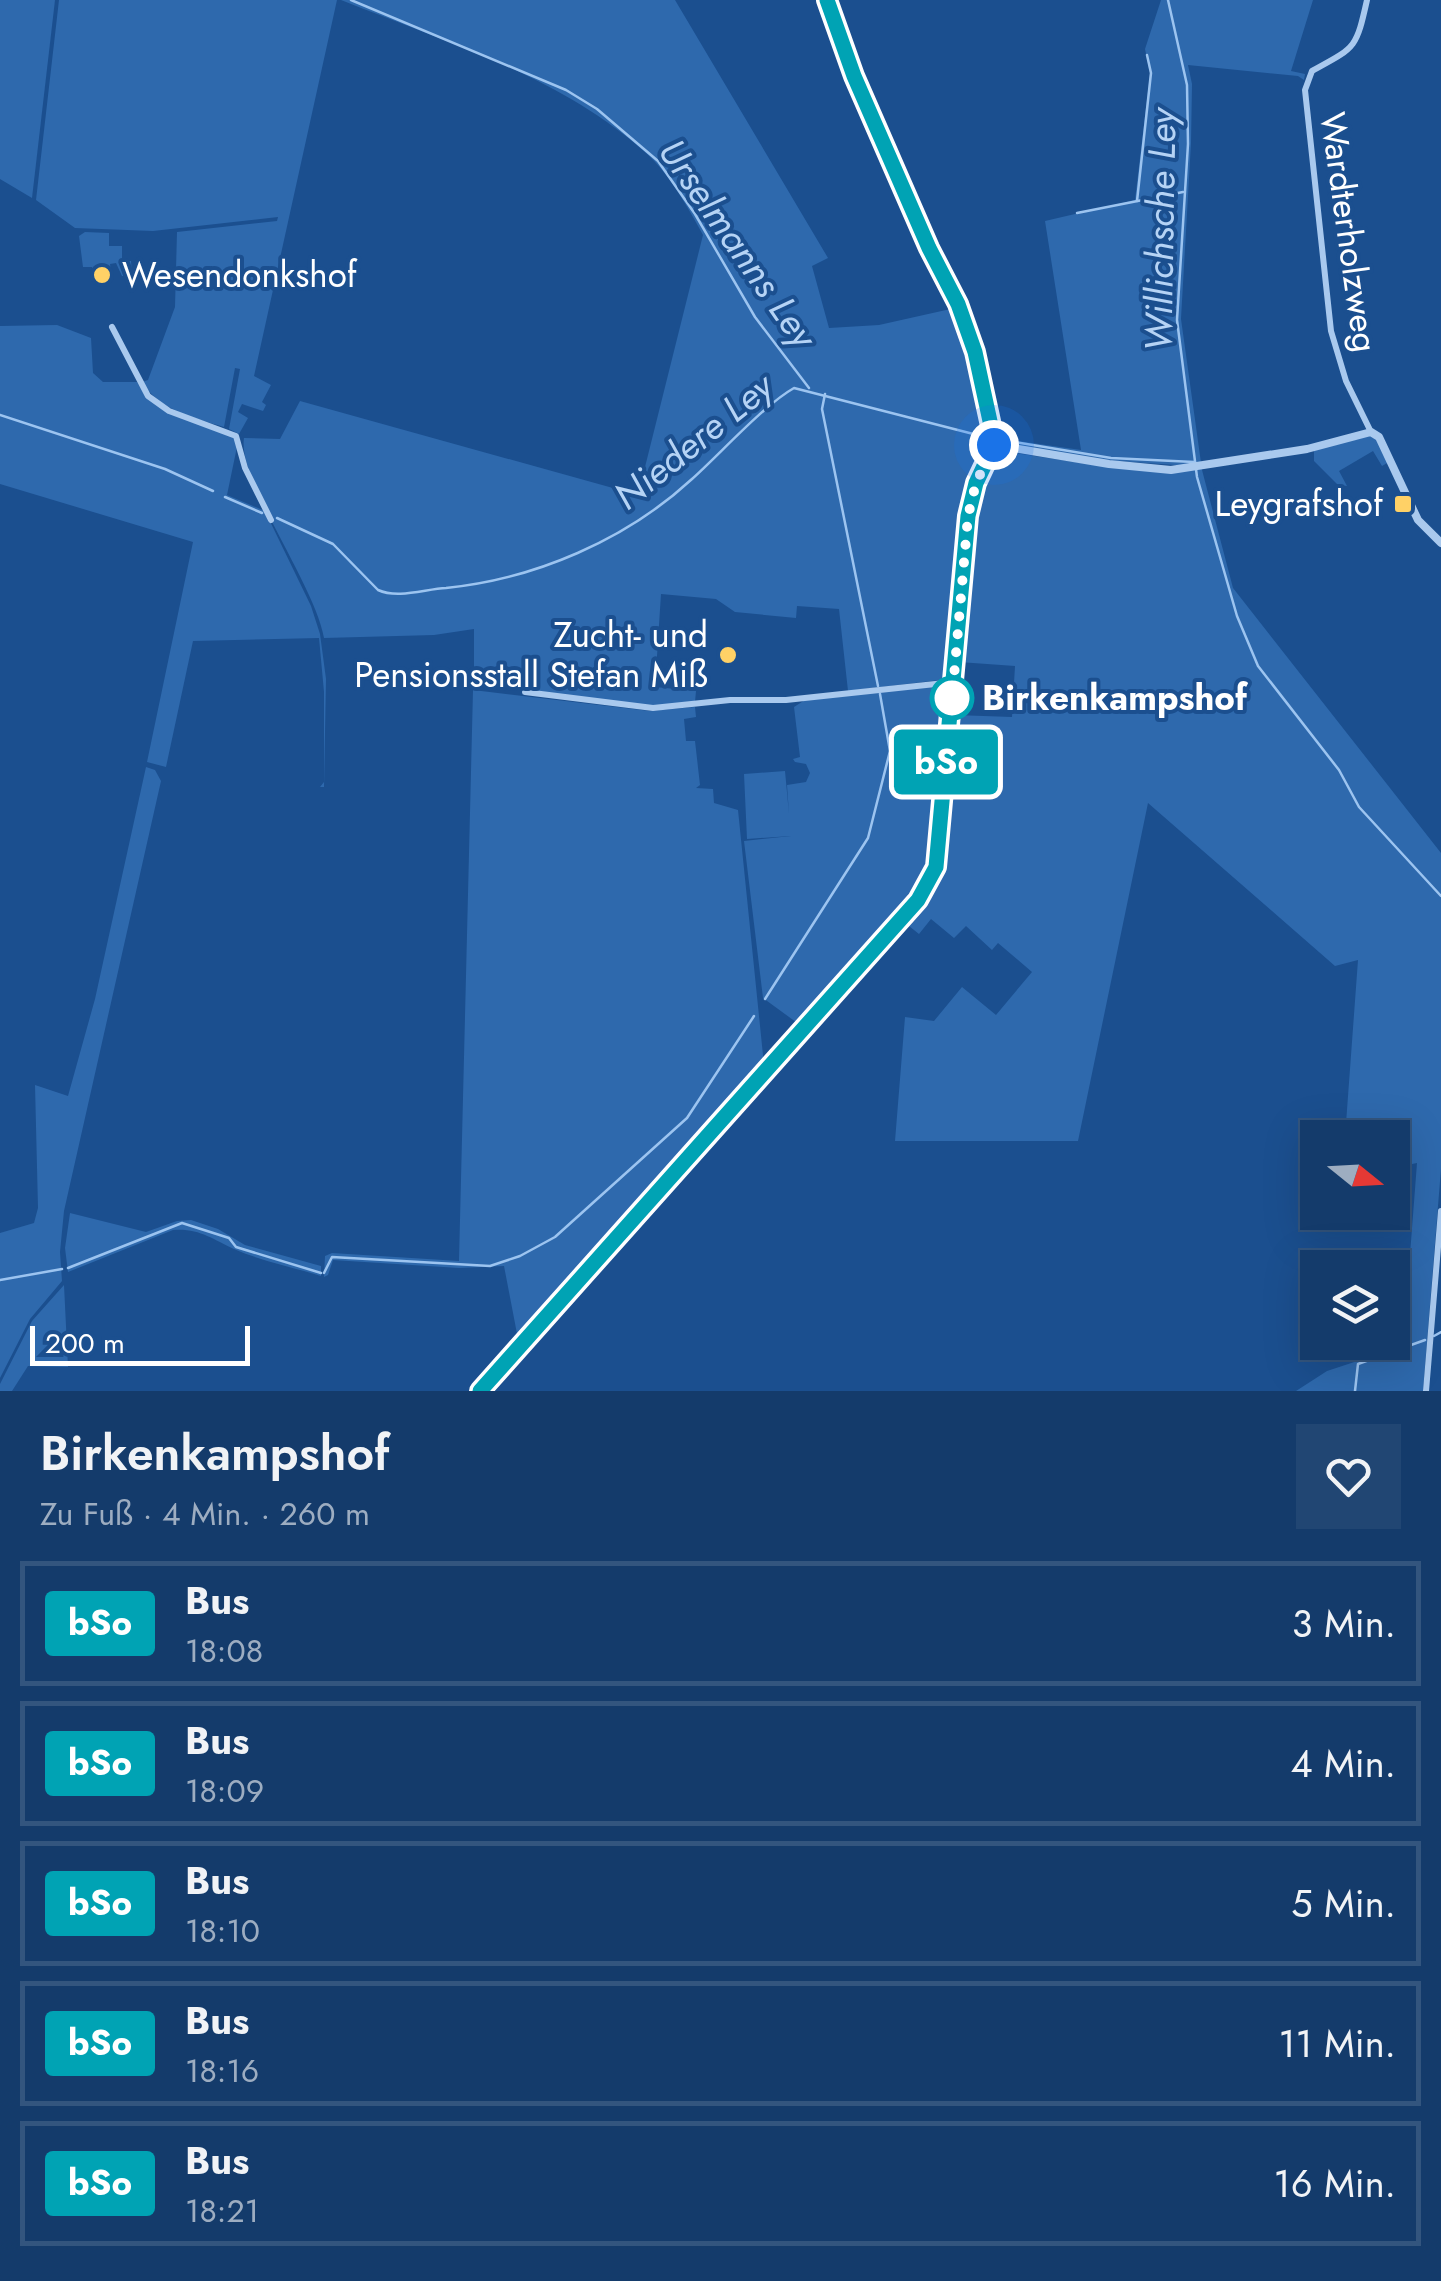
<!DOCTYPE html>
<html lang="de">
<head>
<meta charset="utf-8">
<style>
  body { margin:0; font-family:Jost,sans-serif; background:#214673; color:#f1f3f6; height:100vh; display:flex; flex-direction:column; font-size:38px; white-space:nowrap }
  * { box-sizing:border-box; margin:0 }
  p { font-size:32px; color:#9dadc1 }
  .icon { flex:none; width:55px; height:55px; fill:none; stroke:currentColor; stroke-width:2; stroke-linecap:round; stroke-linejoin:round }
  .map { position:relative; height:1391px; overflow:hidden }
  .details { display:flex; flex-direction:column; background:#143b6b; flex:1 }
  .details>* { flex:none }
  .badge { padding:0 20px; border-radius:8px; font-size:35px; line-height:65px }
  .needle { width:65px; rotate:108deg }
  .fabs { position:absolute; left:1300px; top:1120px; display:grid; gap:20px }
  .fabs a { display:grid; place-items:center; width:110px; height:110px; border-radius:0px; background:#143b6b; box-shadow:0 10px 40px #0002,0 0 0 2px #33557e; font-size:50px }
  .scale { position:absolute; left:30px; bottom:25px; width:220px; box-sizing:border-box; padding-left:10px; border:5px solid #fff; border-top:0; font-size:28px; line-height:35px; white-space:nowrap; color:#fff; -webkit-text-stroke:8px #1b4f8f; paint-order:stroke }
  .you { position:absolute; width:50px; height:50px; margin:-25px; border:8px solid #fff; border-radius:50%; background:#1a73e8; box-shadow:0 0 0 15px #1a73e833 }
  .map>.badge { position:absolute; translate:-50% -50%; box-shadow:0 0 0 5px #fff }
  .round { display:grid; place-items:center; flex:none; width:105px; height:105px; border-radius:0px; background:#214673 }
  .summary { display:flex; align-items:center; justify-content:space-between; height:170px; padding:0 40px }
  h1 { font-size:48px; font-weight:600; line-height:75px }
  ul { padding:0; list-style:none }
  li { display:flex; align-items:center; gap:30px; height:125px; margin:0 20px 15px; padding:0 20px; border:5px solid #33557e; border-radius:0px }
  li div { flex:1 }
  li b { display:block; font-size:38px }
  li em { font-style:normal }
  li .badge { min-width:110px; font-weight:700; text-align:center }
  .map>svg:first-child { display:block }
  .green { fill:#2e69ad }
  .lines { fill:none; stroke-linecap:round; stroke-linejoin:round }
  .stream { stroke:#9cc4f0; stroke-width:2.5 }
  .minor { stroke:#a9c9ee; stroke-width:6 }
  .tertiary { stroke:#a9c9ee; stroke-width:8 }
  .line-casing { stroke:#fff; stroke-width:22 }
  .line { stroke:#00a3b4; stroke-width:15 }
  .walk { stroke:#fff; stroke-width:10; stroke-dasharray:0 18 }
  .poi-dot { fill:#ffd166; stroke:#1b4f8f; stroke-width:4 }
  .stop-dot { fill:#fff; stroke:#00a3b4; stroke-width:5 }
  .labels { text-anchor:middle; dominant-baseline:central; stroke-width:8; stroke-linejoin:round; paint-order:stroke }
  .street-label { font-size:35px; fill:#fff; stroke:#1b4f8f }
  .poi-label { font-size:35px; fill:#fff; stroke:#1b4f8f; text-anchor:end }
  .stop-label { font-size:35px; font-weight:bold; fill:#fff; stroke:#1b4f8f; text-anchor:start }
  .water-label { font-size:38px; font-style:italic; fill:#b5d3f5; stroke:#1b4f8f }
</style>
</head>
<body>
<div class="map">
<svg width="1441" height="1391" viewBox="0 0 1441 1391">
  <rect width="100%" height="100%" fill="#1b4f8f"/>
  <g class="green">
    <path d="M 0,0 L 55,0 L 32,198 L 0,179 Z"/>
    <path d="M 59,0 L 337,0 L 254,376 L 271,385 L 262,402 L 266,405 L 263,411 L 242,404 L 238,412 L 248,418 L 239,434 L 229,429 L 240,369 L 235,368 L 224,427 C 194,418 159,410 142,382 L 148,380 L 175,307 L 177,232 L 277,221 L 278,217 L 153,231 L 75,228 L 36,200 Z"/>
    <path d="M 341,0 L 675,0 L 828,258 L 812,266 L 829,328 L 879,325 L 955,308 L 972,354 L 990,435 L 965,494 L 951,675 L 948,679 L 848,691 L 839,609 L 797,606 L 796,618 L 735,612 L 716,599 L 661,594 L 655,687 L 696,691 L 695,702 L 654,707 L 525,690 L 520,678 L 474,682 L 474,629 L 434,635 L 324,638 C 315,585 237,479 244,438 L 280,439 L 300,401 L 638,495 L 703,235 C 688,208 669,173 646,153 C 562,77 446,42 341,0 Z"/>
    <path d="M 1161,0 L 1313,0 L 1291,71 L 1305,74 L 1304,80 L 1298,76 L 1188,65 L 1192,84 L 1191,143 L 1181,319 L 1202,470 L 1233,588 L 1441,853 L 1441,1169 L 1423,1391 L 1296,1391 L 1327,1371 L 1403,1346 L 1417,1163 L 1393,1168 L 1392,1138 L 1345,1137 L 1358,960 L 1335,966 L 1148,803 L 1078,1141 L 895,1141 L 905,1017 L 934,1021 L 962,987 L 996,1015 L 1032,972 L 998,943 L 992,950 L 966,926 L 954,938 L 931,919 L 919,934 L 904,922 L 935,886 L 940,873 L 955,715 L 1012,717 L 1015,666 L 959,662 L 974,497 L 992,457 L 1001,451 L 1109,467 L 1191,471 L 1190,466 L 1088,459 L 998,444 L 997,438 L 1081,450 L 1045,221 L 1135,200 L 1150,74 L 1145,49 Z"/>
    <path d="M 85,232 L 109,233 L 109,246 L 122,246 L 122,261 L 131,261 L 132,276 L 122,276 L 116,263 L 110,264 L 111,272 L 92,273 L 92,267 L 83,267 L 79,236 Z"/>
    <path d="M 57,325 L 91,338 L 93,373 L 103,382 L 137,382 L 149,399 L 230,435 L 238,442 L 227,495 L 265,511 L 311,606 L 320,634 L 326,679 L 324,787 L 320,787 L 324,782 L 324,692 L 319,638 L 193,641 L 166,767 L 147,762 L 193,542 L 0,484 L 0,326 Z"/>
    <path d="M 1368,434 L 1377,438 L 1389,462 L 1382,466 L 1373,451 L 1339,471 L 1347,486 L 1338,485 L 1314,461 L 1314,450 Z"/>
    <path d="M 937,686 L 950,699 L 933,869 L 918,895 L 774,1059 L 771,1057 L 800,1025 L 763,998 L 744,841 L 791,836 L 747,839 L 744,774 L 785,771 L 789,814 L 787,785 L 806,782 L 810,773 L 806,764 L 795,762 L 793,759 L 800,757 L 794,707 L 805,700 Z"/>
    <path d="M 473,690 L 650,711 L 695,707 L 696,717 L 684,719 L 686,741 L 695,741 L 700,785 L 696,788 L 713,789 L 714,803 L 738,810 L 764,1065 L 518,1339 L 504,1266 L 459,1268 L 333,1260 L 328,1275 L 324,1277 L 325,1256 L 332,1253 L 459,1261 Z"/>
    <path d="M 146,767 L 155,770 L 161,781 L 64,1211 L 60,1252 L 62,1281 L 30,1319 L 0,1378 L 0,1233 L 34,1223 L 38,1208 L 35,1085 L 68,1096 L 95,999 Z"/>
    <path d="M 70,1213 L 146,1232 L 177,1221 L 191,1220 L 218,1229 L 245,1245 L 321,1266 L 321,1276 C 293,1267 261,1261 234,1249 C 212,1239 199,1228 173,1230 L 68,1272 L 65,1248 Z"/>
    <path d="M 64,1285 L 68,1367 L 28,1366 L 12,1391 L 0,1391 L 0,1384 L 32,1321 Z"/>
  </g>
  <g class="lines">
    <g class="stream">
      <path d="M 351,0 L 566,90 L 597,109 L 658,161 L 695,214 L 755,317 L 809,388"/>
      <path d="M 1168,0 L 1187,85 L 1188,144 L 1177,320 L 1197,477 L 1237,616 L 1258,666 L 1339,770 L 1359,807 L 1441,896"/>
      <path d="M 1137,201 L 1151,73 L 1147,55"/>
      <path d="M 1077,213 L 1183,192"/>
      <path d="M 825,394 L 822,409 L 878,686"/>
      <path d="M 0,415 L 165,469 L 213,491"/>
      <path d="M 997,439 L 1111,458 L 1194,462"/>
      <path d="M 225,497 L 262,513"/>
      <path d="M 277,518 L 333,544 L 378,590 C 398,599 425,589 446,588 C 535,579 626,540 692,479 C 720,454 764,405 794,388 L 989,438"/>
      <path d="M 765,999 L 868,838 L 890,751 L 880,694"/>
      <path d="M 68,1268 L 182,1223 L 229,1238 L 236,1247 L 321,1273"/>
      <path d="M 324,1273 L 332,1257 L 490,1266 L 520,1256 L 555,1237 L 687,1118 L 754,1016"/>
      <path d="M 0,1280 L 62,1269"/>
      <path d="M 1434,1336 L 1441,1332"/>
      <path d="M 1355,1391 L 1358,1364 L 1425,1340"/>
    </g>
    <g class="minor">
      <path d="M 1367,0 C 1356,49 1356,47 1312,71 L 1305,90 L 1331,331 L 1346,381 L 1371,432"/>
      <path d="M 112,327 L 148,396 L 169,411 L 236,436 L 245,468 L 271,520"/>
      <path d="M 525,692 L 653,708 L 730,700 L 786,700 L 954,682"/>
      <path d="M 1426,1391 L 1441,1211"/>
    </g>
    <g class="tertiary">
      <path d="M 995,445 L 1109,464 L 1171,470 L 1307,449 L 1371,432 L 1379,437 L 1418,520 L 1441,543"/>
      <path d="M 480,1391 L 918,900 L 936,867 L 968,516 L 977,483 L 995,445 L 975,352 L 958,304 L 929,247 L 854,76 L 827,0"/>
    </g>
  </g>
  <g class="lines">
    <defs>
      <path id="line" d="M 480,1391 L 918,900 L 936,867 L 968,516 L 976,483 L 994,445 L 993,435 L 975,352 L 958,304 L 929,248 L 854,76 L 827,0"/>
    </defs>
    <use href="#line" class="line-casing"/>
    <use href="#line" class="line"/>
    <path class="walk" d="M 952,698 L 951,711 L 968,516 L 976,483 L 994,445"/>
  </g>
  <g class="poi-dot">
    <circle cx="102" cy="275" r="10"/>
    <rect x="1393" y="494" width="20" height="20" rx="5"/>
    <circle cx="728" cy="655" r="10"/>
  </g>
  <circle class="stop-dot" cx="952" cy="698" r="20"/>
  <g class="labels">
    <g class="street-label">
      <text transform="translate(1349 232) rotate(82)">Wardterholzweg</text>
    </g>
    <g class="poi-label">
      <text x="122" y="275" text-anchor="start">Wesendonkshof</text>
      <text x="1383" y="504">Leygrafshof</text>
      <text x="708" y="635">Zucht- und<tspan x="708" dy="40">Pensionsstall Stefan Miß</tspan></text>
    </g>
    <g class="stop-label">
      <text x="982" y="698">Birkenkampshof</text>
    </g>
    <g class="water-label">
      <text transform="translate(1160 230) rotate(-89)">Willichsche Ley</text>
      <text transform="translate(738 243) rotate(55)">Urselmanns Ley</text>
      <text transform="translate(693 441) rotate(-39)">Niedere Ley</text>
    </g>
  </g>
</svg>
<div class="fabs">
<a><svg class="needle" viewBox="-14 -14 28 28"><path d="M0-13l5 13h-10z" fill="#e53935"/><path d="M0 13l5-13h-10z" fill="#9dadc1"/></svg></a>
<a><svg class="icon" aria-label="layers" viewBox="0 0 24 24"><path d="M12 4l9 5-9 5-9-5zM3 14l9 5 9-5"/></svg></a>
</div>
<div class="scale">200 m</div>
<div class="you" style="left:994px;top:445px"></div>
<b class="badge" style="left:946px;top:762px;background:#00a3b4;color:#fff">bSo</b>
</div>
<section class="details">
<div class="summary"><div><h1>Birkenkampshof</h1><p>Zu Fuß · 4 Min. · 260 m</p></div><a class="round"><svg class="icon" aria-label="heart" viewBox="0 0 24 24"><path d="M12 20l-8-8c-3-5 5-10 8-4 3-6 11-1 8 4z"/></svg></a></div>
<ul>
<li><span class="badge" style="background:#00a3b4;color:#fff">bSo</span><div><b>Bus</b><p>18:08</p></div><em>3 Min.</em></li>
<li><span class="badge" style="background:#00a3b4;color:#fff">bSo</span><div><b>Bus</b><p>18:09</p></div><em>4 Min.</em></li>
<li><span class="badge" style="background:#00a3b4;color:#fff">bSo</span><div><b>Bus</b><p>18:10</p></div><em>5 Min.</em></li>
<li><span class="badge" style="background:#00a3b4;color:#fff">bSo</span><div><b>Bus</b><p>18:16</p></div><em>11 Min.</em></li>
<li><span class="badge" style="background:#00a3b4;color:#fff">bSo</span><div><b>Bus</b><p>18:21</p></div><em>16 Min.</em></li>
</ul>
</section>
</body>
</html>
